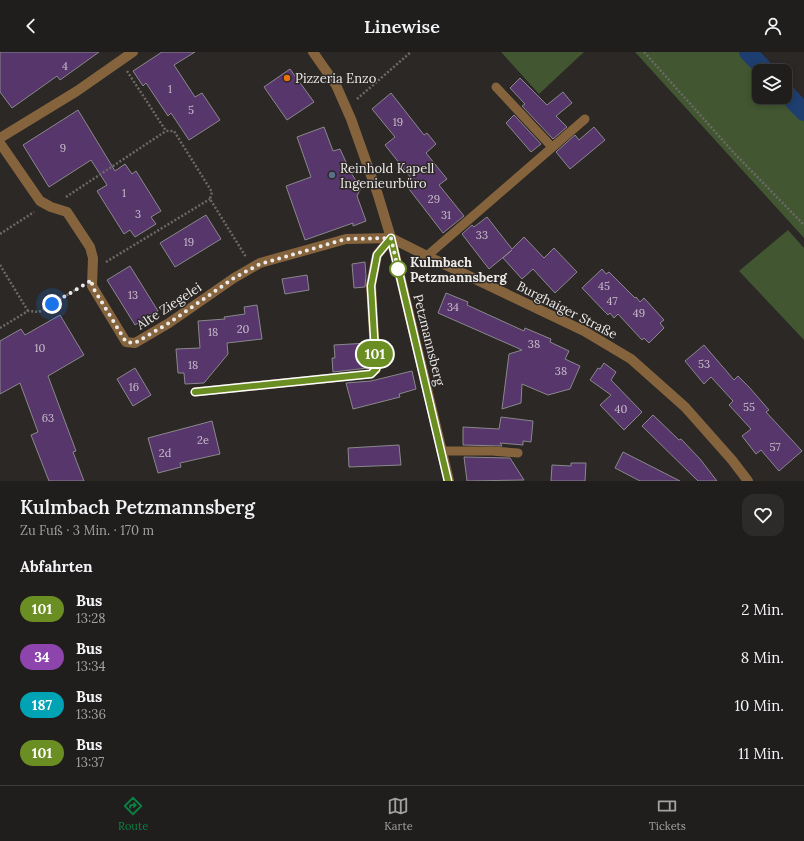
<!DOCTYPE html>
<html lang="de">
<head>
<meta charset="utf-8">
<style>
  body { margin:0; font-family:Lora,serif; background:#2d2b29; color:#f1f3f6; height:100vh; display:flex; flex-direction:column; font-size:15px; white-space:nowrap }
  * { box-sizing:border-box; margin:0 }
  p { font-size:13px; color:#a2a2a3 }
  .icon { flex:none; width:22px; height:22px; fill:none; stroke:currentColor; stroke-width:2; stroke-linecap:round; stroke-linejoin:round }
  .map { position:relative; height:429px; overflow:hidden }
  .panel { display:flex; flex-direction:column; background:#201e1c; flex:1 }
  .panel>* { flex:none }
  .badge { padding:0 8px; border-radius:13px; font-size:14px; line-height:26px }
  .tools { position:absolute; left:752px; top:12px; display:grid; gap:8px }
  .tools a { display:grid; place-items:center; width:40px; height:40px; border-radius:8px; background:#201e1c; box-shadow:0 2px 6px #0003,0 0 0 1px #3d3c3b; font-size:20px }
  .you { position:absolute; width:20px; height:20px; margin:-10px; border:3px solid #fff; border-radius:50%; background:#1a73e8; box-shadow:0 0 0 6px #1a73e833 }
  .map>.badge { position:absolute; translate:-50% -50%; box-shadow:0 0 0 2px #fff }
  h2 { padding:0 20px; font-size:15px; line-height:36px }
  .round { display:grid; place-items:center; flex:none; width:42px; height:42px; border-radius:12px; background:#2d2b29 }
  .headline { display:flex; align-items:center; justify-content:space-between; height:68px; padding:0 20px }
  h1 { font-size:19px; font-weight:600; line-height:30px }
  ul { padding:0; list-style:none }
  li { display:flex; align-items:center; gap:12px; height:48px; padding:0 20px }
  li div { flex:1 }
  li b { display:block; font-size:15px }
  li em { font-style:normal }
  li .badge { min-width:44px; font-weight:700; text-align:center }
  header { display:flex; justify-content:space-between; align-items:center; height:52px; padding:0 20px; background:#201e1c; font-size:18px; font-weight:600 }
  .tab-bar { display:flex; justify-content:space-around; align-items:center; height:56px; border-top:1px solid #3d3c3b; background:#201e1c; font-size:11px; color:#a2a2a3 }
  .tab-bar a { display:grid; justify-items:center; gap:2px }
  .tab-bar .active { color:#0b8043 }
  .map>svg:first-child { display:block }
  .green { fill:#415631 }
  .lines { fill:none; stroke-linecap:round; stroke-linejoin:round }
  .canal { stroke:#1e3e70; stroke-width:18 }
  .building { fill:#57366b; stroke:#8a888b }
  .path { stroke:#6c6a68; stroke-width:2.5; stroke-dasharray:2 2; stroke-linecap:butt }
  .service { stroke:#85643d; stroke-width:9 }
  .minor { stroke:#85643d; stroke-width:10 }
  .tertiary { stroke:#85643d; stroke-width:10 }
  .line-casing { stroke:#fff; stroke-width:9 }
  .line { stroke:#6b8e23; stroke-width:6 }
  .walk { stroke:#edebea; stroke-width:4; stroke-dasharray:0 7.2 }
  .food-dot { fill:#e8710a; stroke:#2b2826; stroke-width:1.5 }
  .service-dot { fill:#5c6f8a; stroke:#2b2826; stroke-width:1.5 }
  .stop-dot { fill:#fff; stroke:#6b8e23; stroke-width:2 }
  .labels { text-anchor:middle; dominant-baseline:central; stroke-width:3; stroke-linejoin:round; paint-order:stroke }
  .number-label { font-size:11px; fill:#c8beca }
  .poi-label { font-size:13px; fill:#edebea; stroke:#2b2826; text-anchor:start }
  .stop-label { font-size:13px; font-weight:bold; fill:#edebea; stroke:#2b2826; text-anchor:start }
  .street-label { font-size:13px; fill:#edebea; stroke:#2b2826 }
</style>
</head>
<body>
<header><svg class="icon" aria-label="back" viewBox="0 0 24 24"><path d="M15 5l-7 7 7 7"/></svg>Linewise<svg class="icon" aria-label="person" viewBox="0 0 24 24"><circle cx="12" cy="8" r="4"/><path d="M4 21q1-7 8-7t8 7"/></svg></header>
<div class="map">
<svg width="804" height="429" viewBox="0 0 804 429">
  <rect width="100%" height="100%" fill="#2b2826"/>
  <g class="green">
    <path d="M 501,0 L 584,0 L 539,42 Z"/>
    <path d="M 635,0 L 744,0 L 762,19 L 759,19 L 759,45 L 785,45 L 785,44 L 804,64 L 804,186 Z"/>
    <path d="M 788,178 L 804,196 L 804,288 L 739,219 Z"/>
  </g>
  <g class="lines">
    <g class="canal">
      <path d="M 748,0 L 766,19"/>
      <path d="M 785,40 L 804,60"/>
    </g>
  </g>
  <g class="building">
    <path d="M 0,0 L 99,0 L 60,28 L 57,24 L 12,56 L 0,40 Z"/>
    <path d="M 162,0 L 195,0 L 174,13 L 195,45 L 202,41 L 220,68 L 189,88 L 171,61 L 168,64 L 146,31 L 143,34 L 133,19 Z"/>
    <path d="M 290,17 L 314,50 L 287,68 L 264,35 Z"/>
    <path d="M 520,26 L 547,53 L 563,40 L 572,51 L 556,64 L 567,75 L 553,87 L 522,54 L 525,52 L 510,36 Z"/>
    <path d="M 391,41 L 424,83 L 427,81 L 436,92 L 426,101 L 447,127 L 439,133 L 464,164 L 443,181 L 409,137 L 415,131 L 385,93 L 395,85 L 372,57 Z"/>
    <path d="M 78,58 L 115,119 L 125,112 L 132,122 L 136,119 L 161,159 L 151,165 L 156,172 L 135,185 L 130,178 L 124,182 L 97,139 L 107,133 L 91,108 L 49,135 L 23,93 Z"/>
    <path d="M 514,63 L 541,92 L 531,100 L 506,71 Z"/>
    <path d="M 324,75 L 333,99 L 340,97 L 351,121 L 361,136 L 357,144 L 366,169 L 353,174 L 353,171 L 305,188 L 286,134 L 311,125 L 297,85 Z"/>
    <path d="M 594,75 L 605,88 L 570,117 L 556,100 L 575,83 L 579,88 Z"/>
    <path d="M 206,163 L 221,187 L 175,215 L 160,191 Z"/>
    <path d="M 487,165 L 512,197 L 524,185 L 544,206 L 554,196 L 577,220 L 555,241 L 533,217 L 522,227 L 503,206 L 512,198 L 489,217 L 462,182 L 472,173 L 474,175 Z"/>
    <path d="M 365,210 L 366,224 L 365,235 L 354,236 L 352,212 Z"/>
    <path d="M 130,214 L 158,259 L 135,273 L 107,228 Z"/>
    <path d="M 602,217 L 606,222 L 609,220 L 635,246 L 636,245 L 640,250 L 644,246 L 664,268 L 660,271 L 664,276 L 649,291 L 644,286 L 642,288 L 618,262 L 614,266 L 610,261 L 608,263 L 582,236 Z"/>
    <path d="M 307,223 L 309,238 L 285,242 L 282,227 Z"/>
    <path d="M 446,241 L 468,250 L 467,253 L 524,279 L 525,276 L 551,287 L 550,290 L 569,299 L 565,307 L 580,314 L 570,337 L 548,343 L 522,332 L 521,351 L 502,357 L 509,302 L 522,298 L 438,261 Z"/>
    <path d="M 257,253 L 262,287 L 227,291 L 228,302 L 204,331 L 185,332 L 184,321 L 178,321 L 176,297 L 200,296 L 198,269 L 225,267 L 224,265 L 245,262 L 244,255 Z"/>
    <path d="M 60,263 L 84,303 L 48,324 L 76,399 L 73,400 L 84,429 L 49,429 L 31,383 L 38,380 L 20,331 L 0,342 L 0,289 L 21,277 L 25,283 Z"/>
    <path d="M 368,291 L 369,315 L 368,316 L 333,320 L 332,306 L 335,306 L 334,293 Z"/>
    <path d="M 704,293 L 734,328 L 738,324 L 749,335 L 769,358 L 766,360 L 802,399 L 779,419 L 761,398 L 756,402 L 742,384 L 751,377 L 729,353 L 733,349 L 711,325 L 704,332 L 685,309 Z"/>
    <path d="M 604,311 L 616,320 L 611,328 L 642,360 L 624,378 L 600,353 L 611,343 L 590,328 L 598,316 L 600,317 Z"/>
    <path d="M 135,316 L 151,343 L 133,354 L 117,327 Z"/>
    <path d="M 412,319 L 416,337 L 399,342 L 400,345 L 353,357 L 346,331 L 371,329 Z"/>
    <path d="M 653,363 L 679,388 L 681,387 L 700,407 L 717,429 L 698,429 L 642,374 Z"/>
    <path d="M 501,365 L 533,369 L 531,390 L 523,389 L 523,393 L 500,391 L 502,394 L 463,393 L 463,375 L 499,377 Z"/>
    <path d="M 212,369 L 220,402 L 180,411 L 181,415 L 158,421 L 148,386 Z"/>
    <path d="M 399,393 L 401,413 L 349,415 L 348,396 Z"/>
    <path d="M 623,400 L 680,429 L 640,429 L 615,416 Z"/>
    <path d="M 464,405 L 510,406 L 524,428 L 467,429 Z"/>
    <path d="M 571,411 L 586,411 L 585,429 L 551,429 L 552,413 L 571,414 Z"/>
  </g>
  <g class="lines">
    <g class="path">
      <path d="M 644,0 L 735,102 L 804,173"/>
      <path d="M 127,19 L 166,79 L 174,79 L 212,140 L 210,147 L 246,205"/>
      <path d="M 357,47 L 411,0"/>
      <path d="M 66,145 L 166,79"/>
      <path d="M 0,182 L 34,160"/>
      <path d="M 106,210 L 210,147"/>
      <path d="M 0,213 L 28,259"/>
      <path d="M 0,276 L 28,259 L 39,260 L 80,235"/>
    </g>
    <g class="service">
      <path d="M 496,35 L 552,95"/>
      <path d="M 427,204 L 585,67"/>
      <path d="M 195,340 L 371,322 L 376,317"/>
      <path d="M 441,399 L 492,399 L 518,401"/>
    </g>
    <g class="minor">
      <path d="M 0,86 L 77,39 L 133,0"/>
      <path d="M 0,91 L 40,149 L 51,155 L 67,160 L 90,195 L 93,206 L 92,234 L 126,290 L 135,291 L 169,271 L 234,226 L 260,211 L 346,187 L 391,186 L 427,204 L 584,279 L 631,307 L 685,355 L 732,408 L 748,429"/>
      <path d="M 376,317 L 371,233 L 377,203 L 391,186"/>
    </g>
    <path class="tertiary" d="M 313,0 L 336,33 L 351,67 L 378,143 L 391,186 L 449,429"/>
  </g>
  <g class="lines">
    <defs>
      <path id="line" d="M 195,340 L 371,322 L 376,317 L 371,234 L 377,203 L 391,186 L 448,429"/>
    </defs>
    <use href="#line" class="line-casing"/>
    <use href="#line" class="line"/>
    <path class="walk" d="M 52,252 L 92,228 L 92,234 L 126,290 L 135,291 L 169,271 L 234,226 L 260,212 L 346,187 L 391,186 L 398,217"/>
  </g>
  <circle class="food-dot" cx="287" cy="26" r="4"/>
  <circle class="service-dot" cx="332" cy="123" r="4"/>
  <circle class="stop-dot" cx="398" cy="217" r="8"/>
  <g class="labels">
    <g class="number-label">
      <text x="65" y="14">4</text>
      <text x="170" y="37">1</text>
      <text x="191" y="58">5</text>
      <text x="398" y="70">19</text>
      <text x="63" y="96">9</text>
      <text x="124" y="141">1</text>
      <text x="434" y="147">29</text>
      <text x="138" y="162">3</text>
      <text x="446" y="163">31</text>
      <text x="482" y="183">33</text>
      <text x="189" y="190">19</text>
      <text x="604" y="234">45</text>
      <text x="133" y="243">13</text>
      <text x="612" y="249">47</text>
      <text x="453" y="255">34</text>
      <text x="639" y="261">49</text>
      <text x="243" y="277">20</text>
      <text x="213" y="280">18</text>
      <text x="534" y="292">38</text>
      <text x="40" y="296">10</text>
      <text x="704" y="312">53</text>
      <text x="193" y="313">18</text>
      <text x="561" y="319">38</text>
      <text x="134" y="335">16</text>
      <text x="749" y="355">55</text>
      <text x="621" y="357">40</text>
      <text x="48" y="366">63</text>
      <text x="203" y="388">2e</text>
      <text x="775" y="395">57</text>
      <text x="165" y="401">2d</text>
    </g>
    <g class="poi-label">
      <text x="295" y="26">Pizzeria Enzo</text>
      <text x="340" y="116">Reinhold Kapell<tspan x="340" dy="15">Ingenieurbüro</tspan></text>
    </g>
    <g class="stop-label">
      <text x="410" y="210">Kulmbach<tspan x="410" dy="15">Petzmannsberg</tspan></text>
    </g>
    <g class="street-label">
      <text transform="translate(169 254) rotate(-33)">Alte Ziegelei</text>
      <text transform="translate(567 258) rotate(27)">Burghaiger Straße</text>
      <text transform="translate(429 288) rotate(76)">Petzmannsberg</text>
    </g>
  </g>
</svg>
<div class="tools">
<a><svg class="icon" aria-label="layers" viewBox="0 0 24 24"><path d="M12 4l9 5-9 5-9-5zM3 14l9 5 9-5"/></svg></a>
</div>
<div class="you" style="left:52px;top:252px"></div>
<b class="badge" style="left:375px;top:302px;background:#6b8e23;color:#fff">101</b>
</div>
<section class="panel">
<div class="headline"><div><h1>Kulmbach Petzmannsberg</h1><p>Zu Fuß · 3 Min. · 170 m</p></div><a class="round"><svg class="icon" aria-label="heart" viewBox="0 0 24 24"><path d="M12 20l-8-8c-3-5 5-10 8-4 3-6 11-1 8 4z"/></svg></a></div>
<h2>Abfahrten</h2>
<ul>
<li><span class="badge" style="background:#6b8e23;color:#fff">101</span><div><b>Bus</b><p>13:28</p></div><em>2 Min.</em></li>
<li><span class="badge" style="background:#8e44ad;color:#fff">34</span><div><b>Bus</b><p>13:34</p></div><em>8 Min.</em></li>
<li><span class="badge" style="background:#00a3b4;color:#fff">187</span><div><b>Bus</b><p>13:36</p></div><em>10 Min.</em></li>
<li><span class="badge" style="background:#6b8e23;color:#fff">101</span><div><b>Bus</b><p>13:37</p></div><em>11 Min.</em></li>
</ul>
</section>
<nav class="tab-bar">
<a class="active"><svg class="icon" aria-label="directions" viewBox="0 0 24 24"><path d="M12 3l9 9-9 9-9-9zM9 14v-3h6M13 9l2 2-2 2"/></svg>Route</a>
<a><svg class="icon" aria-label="map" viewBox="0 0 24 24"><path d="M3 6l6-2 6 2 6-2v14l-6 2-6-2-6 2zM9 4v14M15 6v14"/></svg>Karte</a>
<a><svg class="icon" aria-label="tickets" viewBox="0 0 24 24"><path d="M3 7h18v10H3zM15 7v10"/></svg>Tickets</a>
</nav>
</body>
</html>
